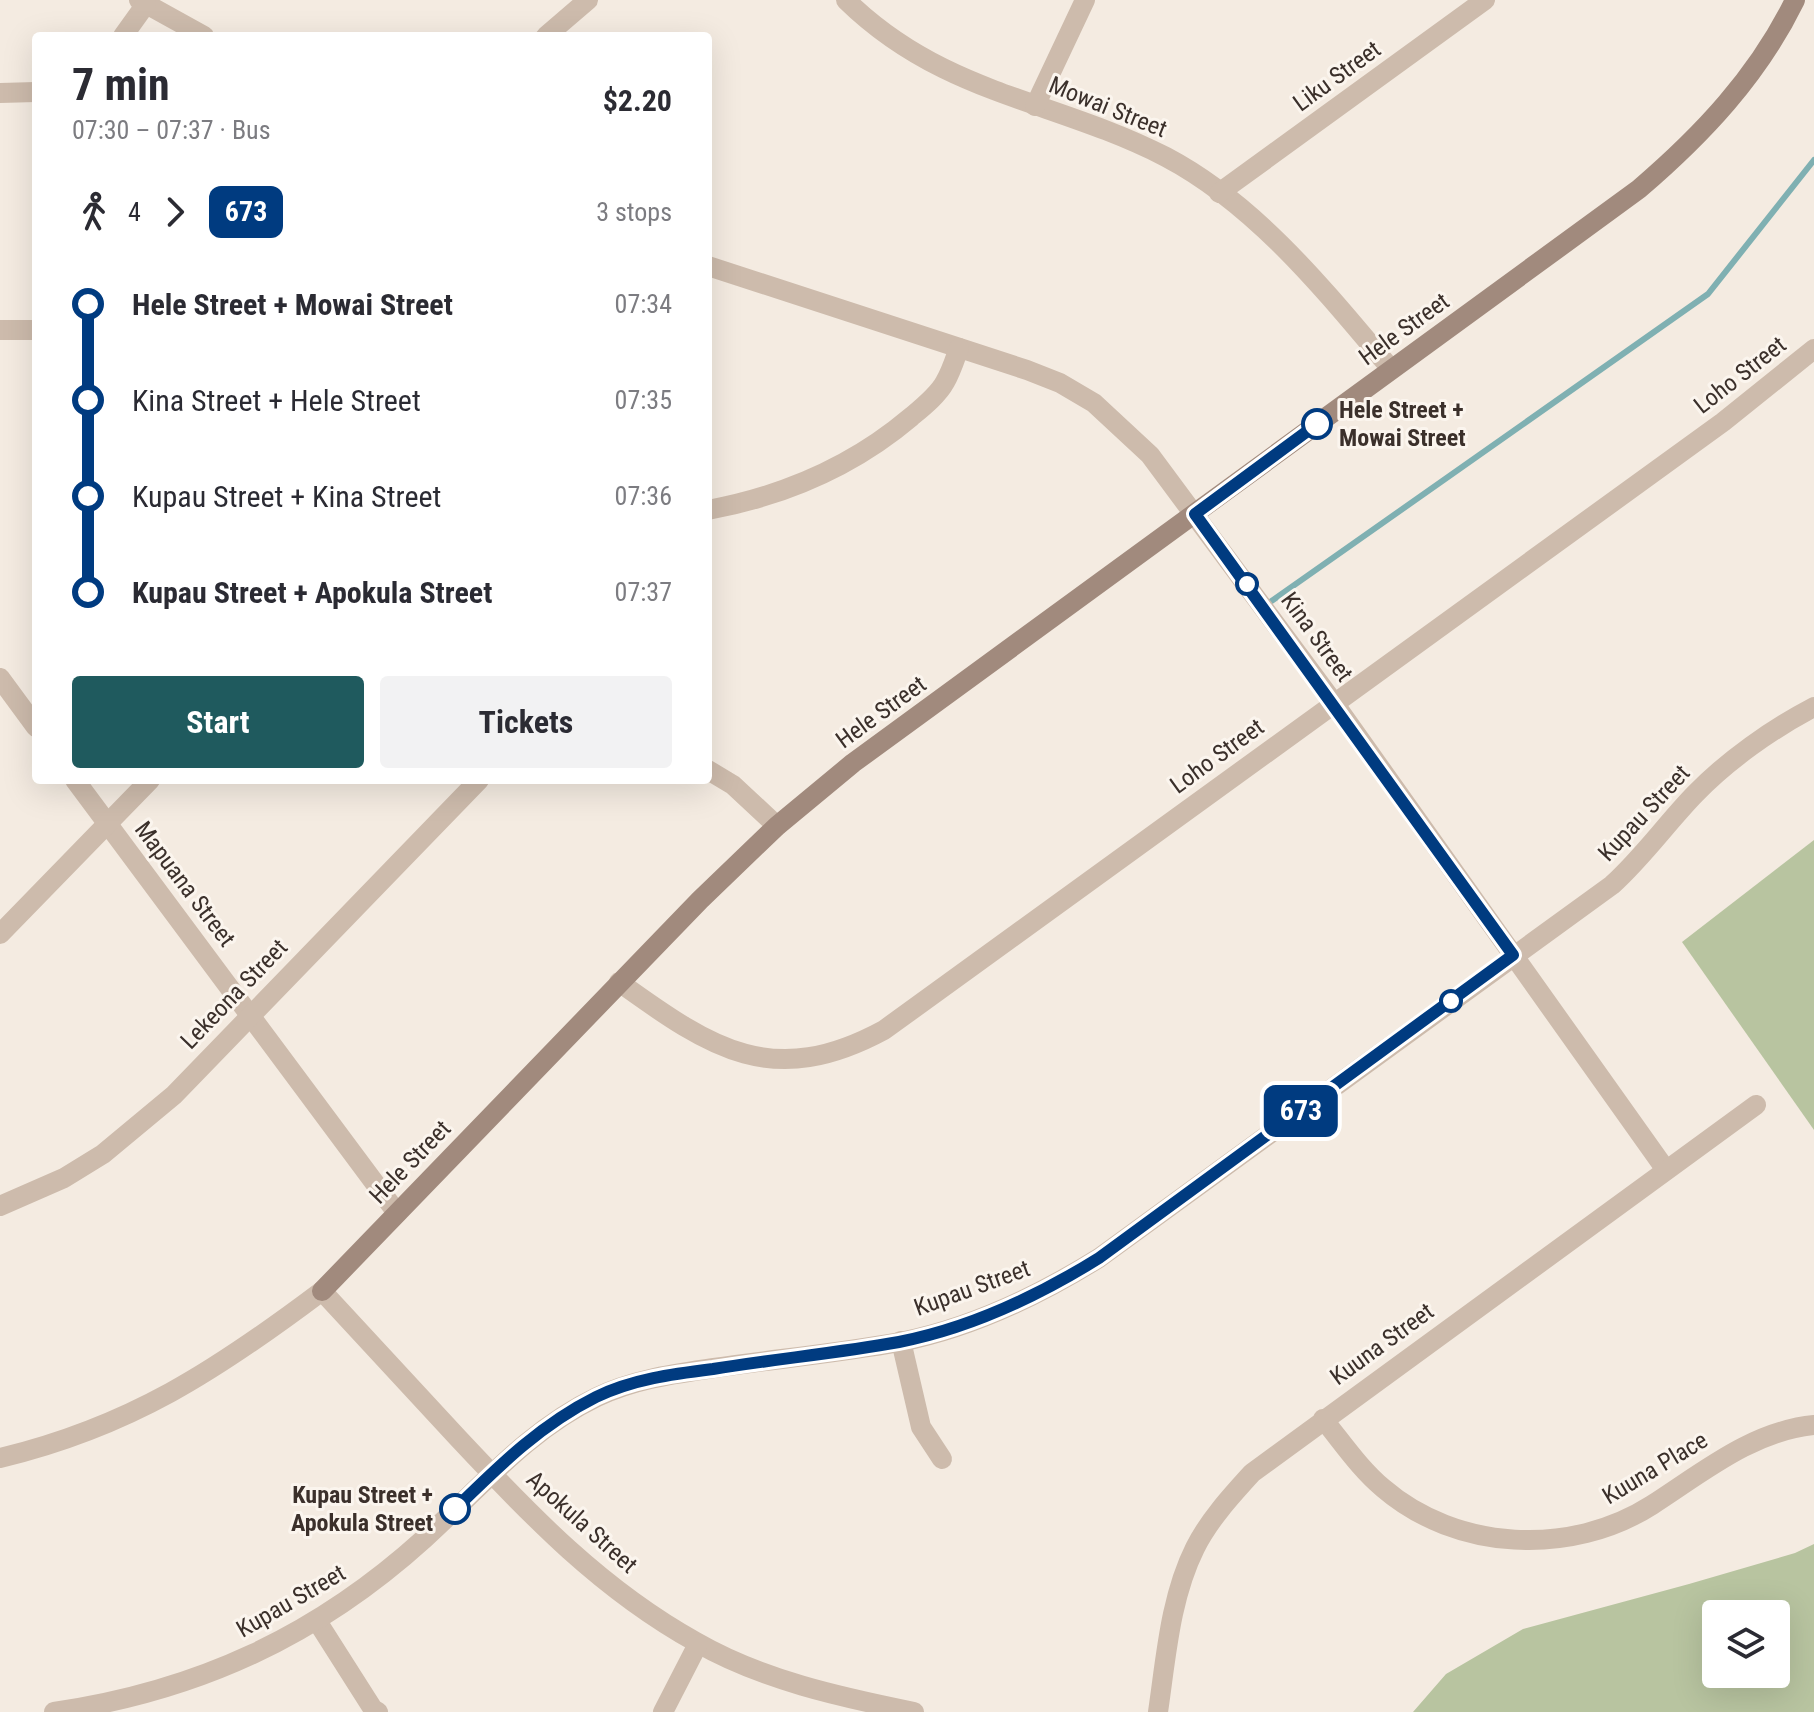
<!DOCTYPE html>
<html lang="en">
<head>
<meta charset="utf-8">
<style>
  body { margin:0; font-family:"Roboto Condensed",sans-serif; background:#f2f2f3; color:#2b2b33; height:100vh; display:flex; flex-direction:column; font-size:30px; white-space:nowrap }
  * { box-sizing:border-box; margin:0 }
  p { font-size:26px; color:#7c7c81 }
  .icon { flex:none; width:44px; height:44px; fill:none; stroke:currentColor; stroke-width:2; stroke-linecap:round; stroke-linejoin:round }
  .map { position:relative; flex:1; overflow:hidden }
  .panel { position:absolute; left:32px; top:32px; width:680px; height:752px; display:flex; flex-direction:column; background:#fff; border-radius:8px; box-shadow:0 8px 32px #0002 }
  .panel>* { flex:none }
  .badge { padding:0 16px; border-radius:12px; font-size:28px; line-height:52px }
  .controls { position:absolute; left:1702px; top:1600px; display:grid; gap:16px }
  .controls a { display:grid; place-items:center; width:88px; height:88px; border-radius:8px; background:#fff; box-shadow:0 8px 32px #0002; font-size:40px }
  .map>.badge { position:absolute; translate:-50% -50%; box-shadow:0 0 0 4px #fff }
  .legs { display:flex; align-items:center; gap:12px; height:88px; padding:0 40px; font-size:26px }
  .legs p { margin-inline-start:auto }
  .head { display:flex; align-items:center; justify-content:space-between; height:136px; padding:0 40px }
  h1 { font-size:44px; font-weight:700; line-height:60px }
  .cta { display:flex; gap:16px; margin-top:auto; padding:16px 40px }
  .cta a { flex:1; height:92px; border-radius:8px; background:#1f5a5e; color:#fff; font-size:32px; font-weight:700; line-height:92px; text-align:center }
  .cta a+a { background:#f2f2f3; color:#2b2b33 }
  ul { padding:0 40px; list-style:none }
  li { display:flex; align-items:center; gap:28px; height:96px; font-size:30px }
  li i { display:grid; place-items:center; width:12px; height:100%; margin:0 10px; background:currentColor }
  li i::after { content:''; width:20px; height:20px; margin:-10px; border:6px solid; border-radius:50%; background:#fff }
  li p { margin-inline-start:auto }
  li:first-child i { background:linear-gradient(#0000 50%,currentColor 0) }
  li:last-child i { background:linear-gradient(currentColor 50%,#0000 0) }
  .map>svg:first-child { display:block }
  .green { fill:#b8c4a0; fill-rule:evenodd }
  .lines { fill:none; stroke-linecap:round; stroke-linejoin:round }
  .stream { stroke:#7fb0b2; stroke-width:6 }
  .street { stroke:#cdbbac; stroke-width:20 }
  .secondary { stroke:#a18a7d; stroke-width:20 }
  .line-1-casing { stroke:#fff; stroke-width:18 }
  .line-1 { stroke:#003b80; stroke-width:12 }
  .stop-1-dot { fill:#fff; stroke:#003b80; stroke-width:4 }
  .labels { text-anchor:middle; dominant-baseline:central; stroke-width:6; stroke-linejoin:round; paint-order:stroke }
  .street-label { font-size:24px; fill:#3b302b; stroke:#fbf5ee }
  .stop-label { font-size:24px; font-weight:bold; fill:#3b302b; stroke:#fbf5ee; text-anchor:start }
</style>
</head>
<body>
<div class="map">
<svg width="1814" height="1712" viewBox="0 0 1814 1712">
  <rect width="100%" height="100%" fill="#f4ebe1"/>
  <g class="green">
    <path d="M 1814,840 L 1814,1130 L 1682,942 Z"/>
    <path d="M 1814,1544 L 1814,1712 L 1413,1712 L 1446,1674 L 1523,1629 L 1689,1584 L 1795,1553 ZM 1776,1614 L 1776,1674 L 1716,1674 L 1716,1614 Z"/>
  </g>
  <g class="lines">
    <path class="stream" d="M 1266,605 L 1708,294 L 1814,160"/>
    <g class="street">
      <path d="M 139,0 L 204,36"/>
      <path d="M 846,0 C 943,95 1053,99 1166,157 C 1257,205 1326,292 1391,369"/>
      <path d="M 123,36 L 146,4"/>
      <path d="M 546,36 L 588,0"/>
      <path d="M 0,93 L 36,92"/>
      <path d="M 1035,106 L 1085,0"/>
      <path d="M 1219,193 L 1485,0"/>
      <path d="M 708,266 L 1027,370 L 1060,383 L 1094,403 L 1150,455 L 1334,703 L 1666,1170"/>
      <path d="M 0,330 L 36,330"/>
      <path d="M 708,510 C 783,496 852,467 911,417 C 923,407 938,395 945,382 C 951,372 955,359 959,348"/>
      <path d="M 0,678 L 36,727"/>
      <path d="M 708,770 L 733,785 L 777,826"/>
      <path d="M 75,780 L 397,1213"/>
      <path d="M 0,934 L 150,780"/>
      <path d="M 619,982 C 712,1049 773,1090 884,1030 L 1723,422 L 1814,349"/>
      <path d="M 0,1206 L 64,1178 L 103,1154 L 174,1095 L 479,780"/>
      <path d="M 901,1341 L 921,1427 L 942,1459"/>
      <path d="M 1323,1419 C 1342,1442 1360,1469 1383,1488 C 1456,1551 1571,1557 1652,1505 C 1702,1473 1752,1431 1814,1425"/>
      <path d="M 0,1458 C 130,1427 217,1370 322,1291 C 367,1340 413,1389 458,1438 C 531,1516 602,1590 696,1642 C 762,1680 840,1697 914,1712"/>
      <path d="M 317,1621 L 373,1709 L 378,1712"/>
      <path d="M 54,1712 C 198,1691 317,1636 425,1538 C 481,1487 528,1430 597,1397 C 634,1379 674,1374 714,1368 C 776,1359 839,1353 900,1342 C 971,1328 1038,1296 1099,1258 L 1612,885 C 1643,857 1666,824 1695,794 C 1728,760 1772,729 1814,707"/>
      <path d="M 663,1712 L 698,1644"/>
      <path d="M 1158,1712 C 1166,1658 1170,1598 1195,1548 C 1209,1520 1231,1496 1252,1473 L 1756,1105"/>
    </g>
    <path class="secondary" d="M 322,1291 L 700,900 L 777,826 L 853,763 L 1639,189 C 1702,135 1758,76 1795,0"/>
  </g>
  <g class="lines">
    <defs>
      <path id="line-1" d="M 455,1509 C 499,1466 540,1425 596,1397 C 633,1379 673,1374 713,1369 C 775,1359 838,1353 899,1342 C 971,1328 1038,1296 1099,1258 L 1513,955 L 1195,514 L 1317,424"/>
    </defs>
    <use href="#line-1" class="line-1-casing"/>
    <use href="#line-1" class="line-1"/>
  </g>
  <g class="stop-1-dot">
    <circle cx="1317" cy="424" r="14"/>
    <circle cx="1247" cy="584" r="10"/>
    <circle cx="1451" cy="1001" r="10"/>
    <circle cx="455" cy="1509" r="14"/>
  </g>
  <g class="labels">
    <g class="street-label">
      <text transform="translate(1337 76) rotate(-36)">Liku Street</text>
      <text transform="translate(1108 107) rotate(22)">Mowai Street</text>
      <text transform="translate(1404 329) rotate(-36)">Hele Street</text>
      <text transform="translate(1740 375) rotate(-38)">Loho Street</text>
      <text transform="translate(1317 637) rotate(54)">Kina Street</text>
      <text transform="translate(881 712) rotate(-36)">Hele Street</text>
      <text transform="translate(1217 756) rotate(-36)">Loho Street</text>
      <text transform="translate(1644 813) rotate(-47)">Kupau Street</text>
      <text transform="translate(185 884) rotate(53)">Mapuana Street</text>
      <text transform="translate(234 994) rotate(-46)">Lekeona Street</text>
      <text transform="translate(410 1162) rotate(-46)">Hele Street</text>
      <text transform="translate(972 1288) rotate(-20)">Kupau Street</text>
      <text transform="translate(1382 1344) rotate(-36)">Kuuna Street</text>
      <text transform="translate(1655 1468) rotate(-31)">Kuuna Place</text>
      <text transform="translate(582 1522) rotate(42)">Apokula Street</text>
      <text transform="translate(291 1601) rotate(-30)">Kupau Street</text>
    </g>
    <g class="stop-label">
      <text x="1339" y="410">Hele Street +<tspan x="1339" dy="28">Mowai Street</tspan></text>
      <text x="433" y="1495" text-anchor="end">Kupau Street +<tspan x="433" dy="28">Apokula Street</tspan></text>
    </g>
  </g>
</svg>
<div class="controls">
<a><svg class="icon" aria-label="layers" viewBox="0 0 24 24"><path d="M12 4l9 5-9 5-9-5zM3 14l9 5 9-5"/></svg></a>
</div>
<b class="badge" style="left:1301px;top:1111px;background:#003b80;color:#fff">673</b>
<section class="panel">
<div class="head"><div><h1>7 min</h1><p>07:30 – 07:37 · Bus</p></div><b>$2.20</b></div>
<div class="legs"><svg class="icon" aria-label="walk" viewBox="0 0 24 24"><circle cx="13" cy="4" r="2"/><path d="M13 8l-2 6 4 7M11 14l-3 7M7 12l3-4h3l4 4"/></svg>4<svg class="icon" aria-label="forward" viewBox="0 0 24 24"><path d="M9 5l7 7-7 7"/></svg><b class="badge" style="background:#003b80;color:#fff">673</b><p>3 stops</p></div>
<ul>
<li><i style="color:#003b80"></i><b>Hele Street + Mowai Street</b><p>07:34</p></li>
<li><i style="color:#003b80"></i><span>Kina Street + Hele Street</span><p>07:35</p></li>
<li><i style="color:#003b80"></i><span>Kupau Street + Kina Street</span><p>07:36</p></li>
<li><i style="color:#003b80"></i><b>Kupau Street + Apokula Street</b><p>07:37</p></li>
</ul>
<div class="cta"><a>Start</a><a>Tickets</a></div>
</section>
</div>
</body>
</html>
